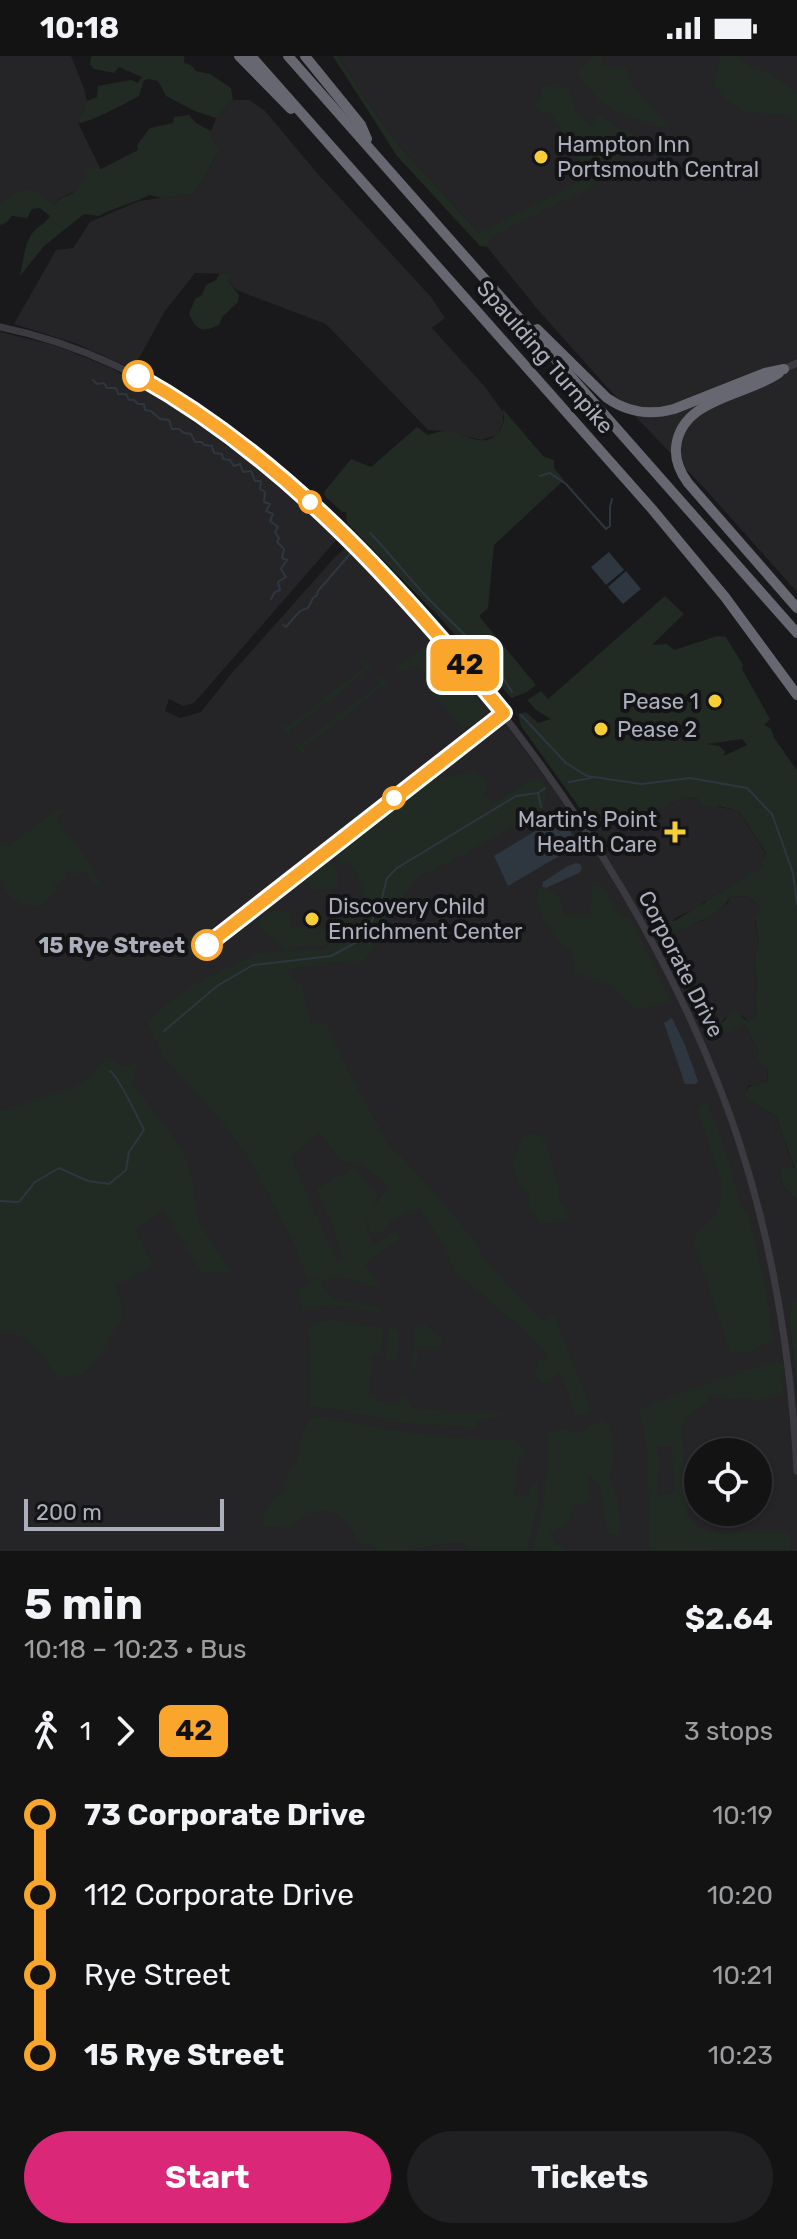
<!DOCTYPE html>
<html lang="en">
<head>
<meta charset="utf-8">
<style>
  body { margin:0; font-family:Rubik,sans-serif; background:#202022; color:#f1f3f6; height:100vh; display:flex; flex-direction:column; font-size:30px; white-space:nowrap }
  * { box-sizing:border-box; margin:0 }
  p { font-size:26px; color:#9d9ea0 }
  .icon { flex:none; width:44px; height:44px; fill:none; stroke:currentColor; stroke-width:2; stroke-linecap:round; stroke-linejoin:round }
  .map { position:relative; height:1495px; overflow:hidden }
  .details { display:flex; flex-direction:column; background:#131314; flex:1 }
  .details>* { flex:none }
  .badge { padding:0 16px; border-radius:12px; font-size:28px; line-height:52px }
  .tools { position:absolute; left:684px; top:1382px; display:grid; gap:16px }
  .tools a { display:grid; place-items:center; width:88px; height:88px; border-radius:50%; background:#131314; box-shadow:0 2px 6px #0004,0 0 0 2px #323234; font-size:40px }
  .scale { position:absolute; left:24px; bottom:20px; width:200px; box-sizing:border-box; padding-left:8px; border:4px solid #abaebb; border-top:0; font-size:22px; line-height:28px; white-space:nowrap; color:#abaebb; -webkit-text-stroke:6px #141416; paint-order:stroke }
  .map>.badge { position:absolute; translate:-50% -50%; box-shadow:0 0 0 4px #fff }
  .legs { display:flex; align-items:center; gap:12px; height:88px; padding:0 24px; font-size:26px }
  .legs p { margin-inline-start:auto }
  .summary { display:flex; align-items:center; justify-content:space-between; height:136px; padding:0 24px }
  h1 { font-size:44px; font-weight:700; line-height:60px }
  .primary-button { display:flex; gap:16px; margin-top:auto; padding:16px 24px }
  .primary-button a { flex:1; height:92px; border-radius:48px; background:#db2777; color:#fff; font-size:32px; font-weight:700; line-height:92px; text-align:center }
  .primary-button a+a { background:#202022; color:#f1f3f6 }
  ul { padding:0 24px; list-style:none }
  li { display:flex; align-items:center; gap:28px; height:80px; font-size:30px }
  li i { display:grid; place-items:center; width:12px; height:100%; margin:0 10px; background:currentColor }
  li i::after { content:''; width:20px; height:20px; margin:-10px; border:6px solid; border-radius:50%; background:#131314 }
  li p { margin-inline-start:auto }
  li:first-child i { background:linear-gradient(#0000 50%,currentColor 0) }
  li:last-child i { background:linear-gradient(currentColor 50%,#0000 0) }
  .status { display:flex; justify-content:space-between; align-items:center; height:56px; padding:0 40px; background:#131314; direction:ltr }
  .status svg { height:22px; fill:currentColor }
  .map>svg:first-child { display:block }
  .built { fill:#252528; fill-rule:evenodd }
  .green { fill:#212a23; fill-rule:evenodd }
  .water { fill:#2e3640 }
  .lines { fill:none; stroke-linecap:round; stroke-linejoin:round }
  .stream { stroke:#2e3640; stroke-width:2 }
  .tertiary { stroke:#3a3a40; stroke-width:7 }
  .motorway { stroke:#666771; stroke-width:10 }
  .line-1-casing { stroke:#fff; stroke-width:18 }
  .line-1 { stroke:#faa62c; stroke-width:12 }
  .poi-dot { fill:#f6ce36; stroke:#141416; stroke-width:3 }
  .stop-1-dot { fill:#fff; stroke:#faa62c; stroke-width:4 }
  .labels { text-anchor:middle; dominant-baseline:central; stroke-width:8; stroke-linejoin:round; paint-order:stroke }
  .poi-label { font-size:22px; fill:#abaebb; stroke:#141416; text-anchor:start }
  .street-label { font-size:22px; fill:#abaebb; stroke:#141416 }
  .stop-label { font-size:22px; font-weight:bold; fill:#abaebb; stroke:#141416; text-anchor:end }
</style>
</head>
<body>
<div class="status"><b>10:18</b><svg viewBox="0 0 49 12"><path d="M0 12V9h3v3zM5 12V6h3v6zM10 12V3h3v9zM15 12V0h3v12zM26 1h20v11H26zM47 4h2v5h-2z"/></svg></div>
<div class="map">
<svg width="797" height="1495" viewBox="0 0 797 1495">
  <rect width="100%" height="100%" fill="#19191b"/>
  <g class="built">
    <path d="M 0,0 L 71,0 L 83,30 L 87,45 L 78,67 L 101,114 L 88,122 L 75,135 L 58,143 L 54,148 L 46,145 L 42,140 L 8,143 L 0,147 Z"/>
    <path d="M 338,0 L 797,0 L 797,536 L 706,434 L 606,330 L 539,255 L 487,191 L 479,177 L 396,86 L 370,50 Z"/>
    <path d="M 233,44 L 250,44 L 265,55 L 317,117 L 431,241 L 445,262 L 432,272 L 485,331 L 503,356 L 503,368 L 497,379 L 481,384 L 445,375 L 428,374 L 326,268 L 236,234 L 228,225 L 229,218 L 195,217 L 165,255 L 133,313 L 77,288 L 14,268 L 56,194 L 73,192 L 90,166 L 139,145 L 195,137 L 220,93 L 212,83 L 211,75 L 216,62 Z"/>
    <path d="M 0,276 L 57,290 L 111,312 L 186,356 L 272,418 L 338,482 L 194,647 L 183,650 L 169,643 L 165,655 L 180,662 L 201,656 L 231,618 L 336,500 L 347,491 L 351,491 L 435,581 L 476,628 L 556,736 L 579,772 L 637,757 L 647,758 L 685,741 L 698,743 L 701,750 L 707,752 L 711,749 L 739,755 L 766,798 L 764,811 L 707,844 L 698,852 L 677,861 L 658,877 L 666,880 L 682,871 L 702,865 L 728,847 L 730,841 L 748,840 L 758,849 L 760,853 L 755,866 L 759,885 L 754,904 L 757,925 L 755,952 L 759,961 L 749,965 L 741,959 L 725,962 L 720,969 L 721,975 L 744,969 L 746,970 L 758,996 L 767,1011 L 768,1025 L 748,1030 L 744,1040 L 776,1061 L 795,1114 L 781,1113 L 779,1117 L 785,1133 L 797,1144 L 797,1245 L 792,1245 L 789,1263 L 797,1336 L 797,1495 L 0,1495 ZM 698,1396 L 758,1396 L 758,1456 L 698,1456 Z"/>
  </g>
  <g class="green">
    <path d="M 93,0 L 184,0 L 184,7 L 191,9 L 196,15 L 210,18 L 231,32 L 233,44 L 216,62 L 195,55 L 166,40 L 158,25 L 149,23 L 144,24 L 139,40 C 126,47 89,67 78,67 L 87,45 L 97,41 L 98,30 L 131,24 L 138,27 L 142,21 L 119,11 L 114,17 L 94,13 L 90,8 L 91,1 Z"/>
    <path d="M 333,0 L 338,0 L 370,50 L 396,86 L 479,177 L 589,121 L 549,55 L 541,57 L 534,47 L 542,41 L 540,32 L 546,29 L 569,32 L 576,54 L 590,70 L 599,59 L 615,70 L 635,78 L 606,118 L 590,133 L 512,170 L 494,180 L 486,189 L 487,191 L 480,190 L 397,100 Z"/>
    <path d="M 595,0 L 604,0 L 600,10 L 626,12 L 632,28 L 668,70 L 663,72 C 623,58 600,54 577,16 Z"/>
    <path d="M 721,0 L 737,0 L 747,8 L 769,18 L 797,36 L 797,65 L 788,59 L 746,56 L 725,43 L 713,27 Z"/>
    <path d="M 189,59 L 196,67 L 211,75 L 212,83 L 220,93 L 195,137 L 162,142 L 150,139 C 134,147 115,151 99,160 L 84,158 L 44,190 L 20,220 C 23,207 24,190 31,179 C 36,171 45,168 50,160 L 40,152 L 32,153 L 27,162 L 12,160 L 6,167 L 0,169 L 0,147 C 11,142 26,128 38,136 C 45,141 46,145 54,148 C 60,140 68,141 75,135 C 81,130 78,127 88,122 L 86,116 L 92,110 L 101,113 L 138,94 L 137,89 L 150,72 L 173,67 L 174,61 Z"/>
    <path d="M 220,217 L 230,218 L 228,225 L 239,239 L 238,246 L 222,261 L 219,269 C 202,277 197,275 189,258 L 195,243 L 202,239 L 206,229 L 216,224 Z"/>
    <path d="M 502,352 L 543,400 L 554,404 L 554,412 L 564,424 L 494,489 L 488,552 L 479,560 L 536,629 L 527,636 L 511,642 L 442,564 L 347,467 L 346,456 L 342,456 L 325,440 L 324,436 L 351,403 L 371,411 L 417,371 L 428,379 C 434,377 441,375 448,375 C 464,378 484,393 498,377 C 505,369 505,361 502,352 Z"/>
    <path d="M 665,540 L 684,558 L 652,589 L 667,588 L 674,594 L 717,580 L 726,581 L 743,609 L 742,613 L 770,663 L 764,669 L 771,673 L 774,682 L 797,714 L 797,1144 L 785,1133 L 779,1117 L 781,1113 L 788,1111 L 795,1113 L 776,1061 L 744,1040 C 746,1028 757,1028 768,1025 L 767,1011 L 757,1004 L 758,996 L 746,970 L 744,969 L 729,976 L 721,975 L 720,969 L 732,956 L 738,956 L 744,963 L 749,965 L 758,960 L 755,952 L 757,925 L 754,904 L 759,885 L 755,863 L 760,853 L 758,849 L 748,840 L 730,841 C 722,860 681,873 662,882 L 657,879 L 669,868 L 668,865 L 669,863 L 674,865 L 705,847 L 707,844 L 763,811 L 761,806 L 766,801 L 766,797 L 739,755 L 719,750 L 713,752 L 711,749 L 707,752 L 701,750 L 698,743 L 685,741 L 647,759 L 637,757 L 591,768 L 521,670 L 518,658 L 526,656 L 538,667 L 551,663 L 536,654 L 527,644 L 541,635 L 548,643 ZM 742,683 L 747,689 L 724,700 L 725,695 L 719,690 L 707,688 Z"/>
    <path d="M 427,588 L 488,656 L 472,670 L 462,671 L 424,628 L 425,617 L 414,611 L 399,616 L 395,613 Z"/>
    <path d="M 362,605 L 366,605 L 372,613 L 372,617 L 367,614 L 330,644 L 332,649 L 327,646 L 290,674 L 292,679 L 287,678 L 282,672 L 283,668 L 287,671 L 324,643 L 322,637 L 327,640 L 363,613 L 365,610 Z"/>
    <path d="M 379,621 L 382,621 L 388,629 L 388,633 L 383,630 L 343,661 L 345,667 L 340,664 L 303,692 L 306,697 L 301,697 L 296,690 L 296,686 L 301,689 L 337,660 L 336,655 L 340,658 L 381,627 Z"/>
    <path d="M 476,715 L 489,727 L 484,739 L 494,747 L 529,725 L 540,723 L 547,729 L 544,753 L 454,804 L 415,823 L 364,906 L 345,905 L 286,914 L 303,931 L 310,966 L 326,967 L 352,1022 L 390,1091 L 404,1103 L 468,1176 L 477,1187 L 482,1201 L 541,1264 L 552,1259 L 556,1263 L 590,1351 L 591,1355 L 583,1359 L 574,1358 L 570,1340 L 559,1316 L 549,1326 L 542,1326 L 534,1321 L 540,1303 L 544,1305 L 548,1300 L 520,1270 L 495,1251 L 483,1238 L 473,1233 L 473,1230 L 456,1219 L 446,1194 L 420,1152 L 394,1163 L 380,1178 L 370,1176 L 366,1167 L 367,1161 L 364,1167 L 374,1189 L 395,1175 L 401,1182 L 365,1208 L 380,1230 L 371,1230 L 338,1219 L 321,1227 L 333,1242 L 381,1251 L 380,1257 L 328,1249 L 303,1254 L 297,1235 L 317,1223 L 307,1222 L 295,1190 L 249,1102 L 226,1071 L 162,999 L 148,967 L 161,952 L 193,929 L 259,897 L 324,893 L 338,880 L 324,890 L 299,890 L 295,894 L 283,892 L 256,868 L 273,854 L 291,856 L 290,870 L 333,875 L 336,850 L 355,852 L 353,869 L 367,857 C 366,837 359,823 349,806 L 342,808 L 332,797 L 426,724 ZM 319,1076 L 341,1105 L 363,1110 L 389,1130 L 372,1153 L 378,1140 L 355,1111 L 316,1133 L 334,1172 L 342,1202 L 337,1206 L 291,1101 Z"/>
    <path d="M 56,754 L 65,754 L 57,762 L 93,812 L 96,821 L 103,830 L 99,831 L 97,828 L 92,828 L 87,816 L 77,819 L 73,814 L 66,817 L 65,823 L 59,828 L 53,829 L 58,834 L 41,850 C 28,851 14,847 6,835 C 3,831 3,826 0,823 L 0,787 L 3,785 L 10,789 Z"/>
    <path d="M 326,802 C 346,823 344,836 313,834 L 302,820 Z"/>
    <path d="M 593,827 L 603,830 L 621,861 L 630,862 L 671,945 L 639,953 L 632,950 L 613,930 L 574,917 L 572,895 C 559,890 540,862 538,848 C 537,843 538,839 538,834 L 545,831 L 560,842 L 565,858 L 590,859 Z"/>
    <path d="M 106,1001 L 124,1011 L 138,1007 L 132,1027 L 183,1094 L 192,1123 L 198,1164 L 213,1189 L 232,1216 L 201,1217 L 164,1153 L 135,1173 L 153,1208 L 131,1223 L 116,1228 L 123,1257 L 121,1265 L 109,1281 L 104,1295 L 85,1317 L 62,1323 L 56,1319 C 42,1298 29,1278 2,1275 L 0,1277 L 0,1055 L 74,1031 L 91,1020 Z"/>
    <path d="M 702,1047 L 708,1047 L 729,1105 L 740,1146 L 748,1159 L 765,1226 L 773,1285 L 751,1295 L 734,1298 L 730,1295 L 693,1187 L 697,1177 L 715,1160 L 721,1144 L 722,1127 L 697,1053 Z"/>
    <path d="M 525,1078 L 537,1078 L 545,1083 L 560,1135 L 559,1143 L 569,1157 L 568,1163 L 540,1168 L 528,1147 L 530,1141 C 509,1117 509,1106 525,1078 Z"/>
    <path d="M 792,1245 L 797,1245 L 797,1335 L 789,1262 Z"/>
    <path d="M 332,1264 L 383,1272 L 381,1298 L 373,1298 L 369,1339 L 376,1340 L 376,1345 L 400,1348 L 401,1342 L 407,1342 L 412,1352 L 467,1357 L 477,1355 L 506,1358 L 476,1367 L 476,1372 L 407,1367 L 309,1349 L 311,1304 L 308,1272 L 312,1268 Z"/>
    <path d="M 424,1268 L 444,1285 L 438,1293 L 418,1292 L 416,1312 L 411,1317 L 415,1272 Z"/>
    <path d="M 389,1272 L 400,1273 L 397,1304 L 386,1303 Z"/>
    <path d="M 776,1305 L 784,1308 L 784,1316 L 780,1322 L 784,1335 C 776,1341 767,1340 759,1345 L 745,1341 L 732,1343 L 720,1339 L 708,1340 L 709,1346 L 686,1361 L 682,1372 L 688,1460 C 695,1468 703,1475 714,1477 C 739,1479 764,1471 790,1477 L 790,1494 L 770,1493 L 650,1495 L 647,1390 L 639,1353 L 724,1321 ZM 657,1390 L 671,1390 L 675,1436 L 657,1440 L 660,1407 Z"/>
    <path d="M 320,1361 C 385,1372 448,1386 514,1383 L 526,1396 L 523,1402 L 519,1404 C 516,1416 518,1425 514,1438 L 520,1442 L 530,1437 L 530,1431 L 534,1427 L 538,1427 L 538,1449 L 527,1495 L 468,1495 L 462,1487 L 454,1486 L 411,1494 L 377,1495 L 372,1488 L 367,1489 L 357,1486 C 348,1449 312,1446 289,1473 L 281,1470 L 264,1470 L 262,1467 L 263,1459 L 277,1438 L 283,1438 C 283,1421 292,1417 297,1403 C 301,1391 300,1376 309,1366 C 312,1362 316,1362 320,1361 Z"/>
    <path d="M 603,1364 L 611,1371 L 614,1403 L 609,1422 L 618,1444 L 621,1480 L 607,1477 L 601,1432 L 590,1419 L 587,1421 L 590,1446 L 574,1450 L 568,1468 L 550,1477 L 556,1488 L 568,1495 L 533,1495 C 542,1455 551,1418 547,1377 L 566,1372 L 577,1377 Z"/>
  </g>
  <g class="water">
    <path d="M 609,496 L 624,514 L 606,529 L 591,511 Z"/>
    <path d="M 626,515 L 641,533 L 623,548 L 608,531 Z"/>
    <path d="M 555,763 L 565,768 L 574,781 L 573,789 L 566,796 L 508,830 L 494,800 Z"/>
    <path d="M 576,807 L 580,808 L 582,813 L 579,817 L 546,832 L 542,831 L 543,826 L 566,811 Z"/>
    <path d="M 672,962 L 685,989 L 698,1025 L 696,1028 L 685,1028 L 664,967 Z"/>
  </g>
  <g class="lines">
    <g class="stream">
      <path d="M 93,324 L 97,328 L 104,327 L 107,332 L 116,332 L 118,338 L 126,338 L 129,344 L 134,344 L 138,348 L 144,348 L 145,354 L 151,355 L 160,363 L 169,364 L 172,373 L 179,373 L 184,377 L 191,378 L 195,386 L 202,386 L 204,389 L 212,390 L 214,397 L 222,398 L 223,403 L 230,404 L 234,410 L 240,408 L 243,416 L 251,415 L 255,425 L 261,425 L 260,433 L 265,436 L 264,446 L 270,448 L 266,455 L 273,458 L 270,465 L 278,471 L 275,476 L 279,482 L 277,486 L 284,493 L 282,502 L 287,504 L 281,513 L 286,521 L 278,526 L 280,534 L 275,536 L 271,543"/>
      <path d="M 540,420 L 550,417 L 566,428 L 606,473 L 610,470 L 610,451 L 612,443"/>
      <path d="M 370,477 C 389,496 405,518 424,538 C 455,571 488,596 512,636"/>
      <path d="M 283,569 L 286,571 L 300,555 L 308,552 L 313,542 L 317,539 L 318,535 L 350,498"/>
      <path d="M 521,659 L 566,707 L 587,720 L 641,728 L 690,722 L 747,732 L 772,758 L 793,817 L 797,848"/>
      <path d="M 569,726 L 592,722"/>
      <path d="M 538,737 L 541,751"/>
      <path d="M 164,975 L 217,930 L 253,909 L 331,900 L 357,886 L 371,866 L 381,846 L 387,822 L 397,812 L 516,740 L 538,737 L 545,732"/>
      <path d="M 0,1145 L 19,1146 L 35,1126 L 59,1112 L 88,1125 L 109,1128 L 126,1114 L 129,1096 L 144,1074 C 138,1062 119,1021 110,1015"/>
    </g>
    <g class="tertiary">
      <path d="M 0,271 C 169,305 304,429 415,553 C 541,694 647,849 717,1025 C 767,1150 790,1282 797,1415"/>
      <path d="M 784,313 L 797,307"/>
    </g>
    <g class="motorway">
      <path d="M 239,0 L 291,53"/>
      <path d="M 251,0 L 652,453 L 725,541 L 797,639"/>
      <path d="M 288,0 L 797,577"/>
      <path d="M 305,0 L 361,69 L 367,83"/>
      <path d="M 537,273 L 607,342 C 627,356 649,360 674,353 L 765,317 L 784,313"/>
      <path d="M 779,317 C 747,340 680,342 676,392 C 675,405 680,416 688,427 L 797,552"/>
    </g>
  </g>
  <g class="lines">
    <defs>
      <path id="line-1" d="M 138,320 C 285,402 398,529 504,657 L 207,889"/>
    </defs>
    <use href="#line-1" class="line-1-casing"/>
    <use href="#line-1" class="line-1"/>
  </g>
  <g class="poi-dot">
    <circle cx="541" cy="101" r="8"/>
    <circle cx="715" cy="645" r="8"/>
    <circle cx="601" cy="673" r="8"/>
    <path d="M671 764h8v8h8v8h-8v8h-8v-8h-8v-8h8z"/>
    <circle cx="312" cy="863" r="8"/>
  </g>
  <g class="stop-1-dot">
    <circle cx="138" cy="320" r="14"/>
    <circle cx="310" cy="446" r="10"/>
    <circle cx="394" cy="742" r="10"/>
    <circle cx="207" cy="889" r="14"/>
  </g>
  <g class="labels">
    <g class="poi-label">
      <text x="557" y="88">Hampton Inn<tspan x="557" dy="25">Portsmouth Central</tspan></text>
      <text x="699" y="645" text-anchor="end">Pease 1</text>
      <text x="617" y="673">Pease 2</text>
      <text x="657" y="763" text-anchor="end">Martin's Point<tspan x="657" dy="25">Health Care</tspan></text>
      <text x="328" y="850">Discovery Child<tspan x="328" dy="25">Enrichment Center</tspan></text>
    </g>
    <g class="street-label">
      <text transform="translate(545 301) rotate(49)">Spaulding Turnpike</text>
      <text transform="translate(681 908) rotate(63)">Corporate Drive</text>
    </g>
    <g class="stop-label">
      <text x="185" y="889">15 Rye Street</text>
    </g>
  </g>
</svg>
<div class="tools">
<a><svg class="icon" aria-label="locate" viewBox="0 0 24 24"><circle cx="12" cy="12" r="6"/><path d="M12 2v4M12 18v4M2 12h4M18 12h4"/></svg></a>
</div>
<div class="scale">200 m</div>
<b class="badge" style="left:465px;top:609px;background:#faa62c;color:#111">42</b>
</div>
<section class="details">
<div class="summary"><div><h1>5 min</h1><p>10:18 – 10:23 · Bus</p></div><b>$2.64</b></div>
<div class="legs"><svg class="icon" aria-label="walk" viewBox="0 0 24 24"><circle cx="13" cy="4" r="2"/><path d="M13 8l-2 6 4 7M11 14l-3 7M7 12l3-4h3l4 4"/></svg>1<svg class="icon" aria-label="forward" viewBox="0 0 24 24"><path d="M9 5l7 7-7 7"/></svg><b class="badge" style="background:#faa62c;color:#111">42</b><p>3 stops</p></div>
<ul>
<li><i style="color:#faa62c"></i><b>73 Corporate Drive</b><p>10:19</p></li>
<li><i style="color:#faa62c"></i><span>112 Corporate Drive</span><p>10:20</p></li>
<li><i style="color:#faa62c"></i><span>Rye Street</span><p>10:21</p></li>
<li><i style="color:#faa62c"></i><b>15 Rye Street</b><p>10:23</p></li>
</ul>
<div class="primary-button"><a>Start</a><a>Tickets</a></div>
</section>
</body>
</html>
